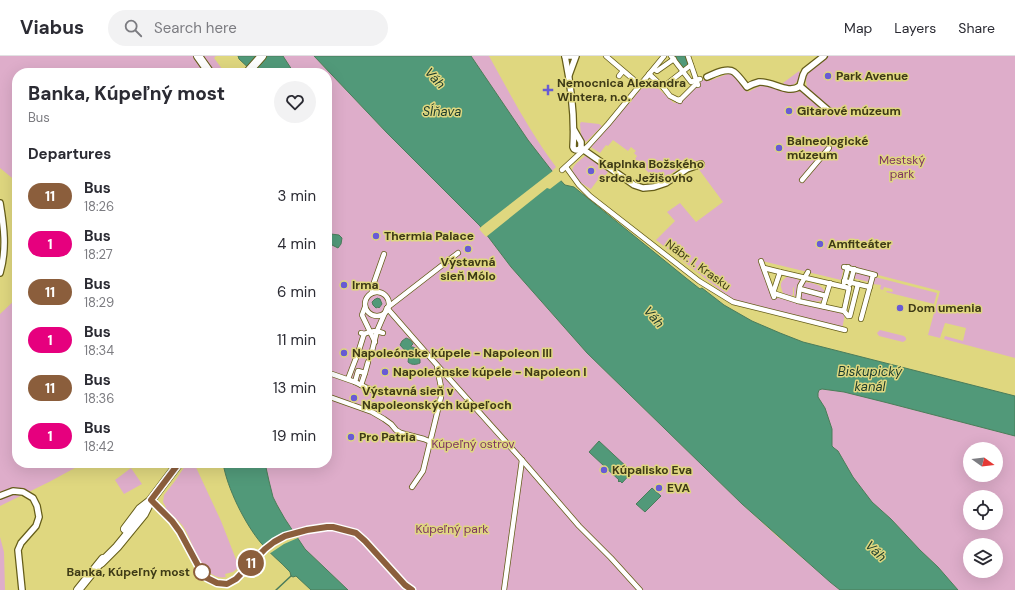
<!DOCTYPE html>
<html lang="en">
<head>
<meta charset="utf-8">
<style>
  body { margin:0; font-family:"DM Sans",sans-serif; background:#f2f2f3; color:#2b2b33; height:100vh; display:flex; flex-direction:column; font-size:15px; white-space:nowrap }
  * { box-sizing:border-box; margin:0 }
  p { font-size:13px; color:#7c7c81 }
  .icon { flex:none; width:22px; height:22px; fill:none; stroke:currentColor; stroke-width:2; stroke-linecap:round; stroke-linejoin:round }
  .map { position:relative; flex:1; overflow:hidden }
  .details { position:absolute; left:12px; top:12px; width:320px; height:400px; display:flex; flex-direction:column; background:#fff; border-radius:16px; box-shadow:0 4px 16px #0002 }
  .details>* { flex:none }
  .badge { padding:0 8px; border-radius:13px; font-size:14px; line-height:26px }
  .needle { width:26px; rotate:105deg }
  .tools { position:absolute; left:963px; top:386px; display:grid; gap:8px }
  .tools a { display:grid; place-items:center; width:40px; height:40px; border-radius:50%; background:#fff; box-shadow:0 4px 16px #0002; font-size:20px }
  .map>.badge { position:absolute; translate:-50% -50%; box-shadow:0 0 0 2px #fff }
  h2 { padding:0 16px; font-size:15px; line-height:36px }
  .round { display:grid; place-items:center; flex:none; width:42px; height:42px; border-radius:21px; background:#f2f2f3 }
  .overview { display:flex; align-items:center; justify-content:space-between; height:68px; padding:0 16px }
  h1 { font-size:19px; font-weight:800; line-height:30px }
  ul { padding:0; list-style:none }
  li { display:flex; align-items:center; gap:12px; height:48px; padding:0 16px }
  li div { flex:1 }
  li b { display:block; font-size:15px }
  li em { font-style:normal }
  li .badge { min-width:44px; font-weight:700; text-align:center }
  header { display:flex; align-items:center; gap:24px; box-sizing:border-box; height:56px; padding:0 20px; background:#fff; border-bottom:1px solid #e1e1e2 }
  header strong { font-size:19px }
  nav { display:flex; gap:22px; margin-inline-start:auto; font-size:14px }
  .search { width:280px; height:36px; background:#f2f2f3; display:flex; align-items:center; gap:10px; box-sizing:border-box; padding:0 14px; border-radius:22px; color:#7c7c81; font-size:15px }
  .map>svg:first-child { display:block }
  .green { fill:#deadca; fill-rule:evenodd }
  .water { fill:#519979; stroke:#4b7c5b }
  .pier { fill:#dfd77f }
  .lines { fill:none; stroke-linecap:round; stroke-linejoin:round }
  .stream { stroke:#4b7c5b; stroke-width:1.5 }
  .pedestrian-tunnel { stroke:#bfb86a; stroke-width:4.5; stroke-dasharray:4.5 2; stroke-linecap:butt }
  .pedestrian-casing { stroke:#655d19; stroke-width:6 }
  .minor-casing { stroke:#655d19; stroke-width:8 }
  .secondary-casing { stroke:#655d19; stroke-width:10 }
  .pedestrian { stroke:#fff; stroke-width:4.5 }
  .minor { stroke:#fff; stroke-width:5.5 }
  .secondary { stroke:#fff; stroke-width:8 }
  .line-casing { stroke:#fff; stroke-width:9 }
  .line { stroke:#8b5e3c; stroke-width:6 }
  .poi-dot { fill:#685bd5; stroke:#dfd77f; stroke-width:1.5 }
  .stop-dot { fill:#fff; stroke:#8b5e3c; stroke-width:2 }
  .labels { text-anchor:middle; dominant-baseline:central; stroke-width:3; stroke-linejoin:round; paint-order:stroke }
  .poi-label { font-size:12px; font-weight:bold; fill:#3e3a16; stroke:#dfd77f; text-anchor:start }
  .park-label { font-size:12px; fill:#7d3363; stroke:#dfd77f }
  .street-label { font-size:12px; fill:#3e3a16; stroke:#dfd77f }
  .stop-label { font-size:12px; font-weight:bold; fill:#3e3a16; stroke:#dfd77f; text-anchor:end }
  .water-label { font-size:13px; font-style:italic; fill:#193a2c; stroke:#dfd77f }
</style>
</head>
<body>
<header>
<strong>Viabus</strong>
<div class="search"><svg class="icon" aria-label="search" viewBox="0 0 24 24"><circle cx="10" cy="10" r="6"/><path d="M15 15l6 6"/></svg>Search here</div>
<nav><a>Map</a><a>Layers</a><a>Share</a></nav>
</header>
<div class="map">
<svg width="1015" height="534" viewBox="0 0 1015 534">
  <rect width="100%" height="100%" fill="#dfd77f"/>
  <g class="green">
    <path d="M 0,0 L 216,0 L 214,2 L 225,17 L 17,17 L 17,126 L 0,112 Z"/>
    <path d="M 283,0 L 314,0 L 387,77 L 480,170 L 511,211 L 587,297 L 742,448 L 779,482 L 840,534 L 348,534 L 305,493 L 285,463 L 277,449 L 273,441 L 269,425 L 265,407 L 327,407 L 327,17 L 294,17 Z"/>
    <path d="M 471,0 L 489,0 C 510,38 530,76 556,111 L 552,115 L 528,84 Z"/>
    <path d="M 828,0 L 1015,0 L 1015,302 L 944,283 L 945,280 L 963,285 L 966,272 L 945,267 L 940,282 L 928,279 L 940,235 L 855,213 L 844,211 L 841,224 L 762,205 L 774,241 L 845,258 L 842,273 L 733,244 L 656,184 L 675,165 L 667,156 L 680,147 L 696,166 L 723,146 L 692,104 L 663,123 L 655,126 L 650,118 L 635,103 L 637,100 L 634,97 L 636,95 L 631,91 L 628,95 L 613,84 L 608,90 L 606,89 L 600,97 L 591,91 L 649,24 L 674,47 L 682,44 L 696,30 L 700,28 L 699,25 L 708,23 L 709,25 L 730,17 L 734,18 L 748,36 C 756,32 763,27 772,30 C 776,32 780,34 784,35 C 791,36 797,35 803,36 L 807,32 L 806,24 L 807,17 Z"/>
    <path d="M 799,15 L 801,19 C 797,26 794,31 786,30 L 783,27 Z"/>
    <path d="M 581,66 L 599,68 L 602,70 L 586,86 L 581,80 L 580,68 Z"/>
    <path d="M 586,99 L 608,116 L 602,124 L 599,122 L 591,133 C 584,129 567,119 574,110 C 577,106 583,102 586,99 Z"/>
    <path d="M 854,216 L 871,220 L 869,226 L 853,222 Z"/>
    <path d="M 788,220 L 796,222 L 798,224 L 801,224 L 802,225 L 797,241 L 794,240 L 794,231 L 798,226 L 793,232 L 793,238 L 792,240 L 788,239 L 783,237 C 780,229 779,226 788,220 Z"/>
    <path d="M 875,221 L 937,237 L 934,248 L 886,236 L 887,235 L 892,236 L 893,235 L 892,233 L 884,231 L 883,234 L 880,233 L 881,229 L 873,228 Z"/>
    <path d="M 804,226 C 813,227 821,228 825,236 L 825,238 L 803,233 L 802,230 Z"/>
    <path d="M 803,235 L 824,241 L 823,244 C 815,247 808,245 800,242 L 800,236 Z"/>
    <path d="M 17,242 L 17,407 L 84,407 L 49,426 L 0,450 L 0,258 Z"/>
    <path d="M 880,274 L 904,280 L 906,282 L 906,284 L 903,286 L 879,280 L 877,277 Z"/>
    <path d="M 822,333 L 844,336 L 888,347 L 1015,380 L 1015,534 L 958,534 L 938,511 L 920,494 L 891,463 L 872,446 L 853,421 L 838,395 L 834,392 L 832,390 L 832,373 L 825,352 L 818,341 L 818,337 L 819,334 ZM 970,393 L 996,393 L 996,419 L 970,419 ZM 970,441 L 996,441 L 996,467 L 970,467 ZM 970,489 L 996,489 L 996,515 L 970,515 Z"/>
    <path d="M 187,407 L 194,407 L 221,465 L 239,511 L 233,516 L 225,518 L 226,521 C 202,526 193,485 183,470 C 178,464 171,458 165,452 L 166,451 L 163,446 L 164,439 L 175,425 Z"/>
    <path d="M 131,412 L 142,428 L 124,438 L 115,424 Z"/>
    <path d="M 0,481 L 4,496 L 5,534 L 0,534 Z"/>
  </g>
  <g class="water">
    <path d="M 238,0 L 283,0 L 294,17 L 254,17 L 239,3 Z"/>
    <path d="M 314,0 L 471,0 L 528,84 L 552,115 L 565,129 L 574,131 L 686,222 L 700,233 L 702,232 L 724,249 L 752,265 L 780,277 L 803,286 L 1015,340 L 1015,380 L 888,347 L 844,336 L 822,333 L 819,334 L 818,337 L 818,341 L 825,352 L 832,373 L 832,390 L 834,392 L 838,395 L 853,421 L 872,446 L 891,463 L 920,494 L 938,511 L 958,534 L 840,534 L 830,526 L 742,448 L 587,297 L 511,211 L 480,170 L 387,77 Z"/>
    <path d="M 675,0 L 685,0 L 688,9 L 683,13 L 676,3 Z"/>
    <path d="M 331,178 L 339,179 L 342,182 L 341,188 L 338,192 L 332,189 L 327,182 Z"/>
    <path d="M 377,242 L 380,243 L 382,248 L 379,252 L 378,251 L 376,252 L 373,249 L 372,246 L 375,243 L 376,243 Z"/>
    <path d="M 406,282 C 409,283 411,284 413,288 L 411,290 L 411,291 L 413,291 L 417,293 L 417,297 L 420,304 L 420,307 C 416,309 411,309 408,306 L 409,299 L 400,289 L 402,285 Z"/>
    <path d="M 599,385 L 629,413 L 630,412 L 632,413 L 631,415 L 632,416 L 622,427 L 620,425 L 619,426 L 618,425 L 619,424 L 589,396 Z"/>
    <path d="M 223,407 L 265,407 L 269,425 L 273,441 L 277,449 L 285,463 L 305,493 L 348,534 L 311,534 L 296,520 L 293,521 L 291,520 L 290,516 C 281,506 270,498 261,487 C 245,468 227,432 223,407 Z"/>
    <path d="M 652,432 L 661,440 L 645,456 L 636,448 Z"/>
  </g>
  <g class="pier">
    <path d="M 554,114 L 563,123 L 550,133 L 547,132 L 486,181 L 479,173 L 482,170 Z"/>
    <path d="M 294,473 L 300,481 L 284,488 L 269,498 L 262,491 L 277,481 Z"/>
  </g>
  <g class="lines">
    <path class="stream" d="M 276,534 L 291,520"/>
    <path class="pedestrian-tunnel" d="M 356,302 L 359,294"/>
    <defs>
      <g id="pedestrian">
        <path d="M 606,0 L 640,29"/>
        <path d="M 671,0 L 691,26 L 700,23"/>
        <path d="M 688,0 L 698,29"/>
        <path d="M 654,13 L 657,15 L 674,3"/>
        <path d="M 649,18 L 663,31 L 670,40 L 680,45"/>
        <path d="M 619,20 L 623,15"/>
        <path d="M 663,31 L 691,9"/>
        <path d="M 678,44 L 681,43 L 697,27"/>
        <path d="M 566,111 L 579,129 L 590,140 L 699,225 L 733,246 L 845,274"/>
        <path d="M 562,114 L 588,90 L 608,68 L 664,0"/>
        <path d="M 802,124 L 829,92"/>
        <path d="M 761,205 L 774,241"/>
        <path d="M 844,211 L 875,219"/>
        <path d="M 764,212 L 780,216"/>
        <path d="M 844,225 L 870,231"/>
        <path d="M 844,227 L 848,211"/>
        <path d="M 850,228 L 854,213"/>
        <path d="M 800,233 L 826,240"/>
        <circle cx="377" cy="248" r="12"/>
        <path d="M 372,237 L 372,232 L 384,198"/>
        <path d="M 798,245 L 800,230 L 808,216"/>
        <path d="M 823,250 L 830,227"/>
        <path d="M 365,251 L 362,259 L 375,286"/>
        <path d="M 387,252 L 428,299 L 522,404 L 579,470 L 611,502 L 640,534"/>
        <path d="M 844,255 L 849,232 L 780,216 L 773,237 L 798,245 L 844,255 L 848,260"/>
        <path d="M 850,260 L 858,228"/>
        <path d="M 861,263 L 873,219"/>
        <path d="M 361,277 L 364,278 C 371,275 376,274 383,277"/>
        <path d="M 359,294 L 364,278"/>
        <path d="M 371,299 L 377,275 L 387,252 L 458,197"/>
        <path d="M 332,318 L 355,326 L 365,331 L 376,336"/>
        <path d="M 348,323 L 356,302"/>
        <path d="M 355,326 L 358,315 L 365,317 L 368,306"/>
        <path d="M 361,329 L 365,317"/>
        <path d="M 327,340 L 372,356 L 384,363 L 391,368 L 396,374 L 401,377 L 424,383 L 431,386"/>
        <path d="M 412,431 L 423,415 L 441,341 L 441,331 L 437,311"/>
        <path d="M 504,534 L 522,404"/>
      </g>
      <g id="minor">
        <path d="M 565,0 C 571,30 575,61 573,91 L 574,93 C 577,95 579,94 581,92"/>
        <path d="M 565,0 L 576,0 L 569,19"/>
        <path d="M 707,21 C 714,18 727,11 734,16 C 739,20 743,26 747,31 C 750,29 755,27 759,26 C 773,25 788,39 800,30 L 829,55"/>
        <path d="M 800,30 L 803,19 L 805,15 L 824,0"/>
        <path d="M 574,74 L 581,86 L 581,92"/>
        <path d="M 581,92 L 634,129 L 643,132 L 654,131 L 666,127 L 687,113 L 701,108"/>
        <path d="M 0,147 C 4,171 7,193 0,217"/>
        <path d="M 0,440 L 13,435 L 23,436 L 33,442 L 37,450 L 39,461 L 36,470 L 21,487 L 18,494 L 22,534"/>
      </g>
      <g id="secondary">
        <path d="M 198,0 L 210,17"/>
        <path d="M 247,17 L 262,0"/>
        <path d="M 125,473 L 140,453 L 149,446"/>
        <path d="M 101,507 L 117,491 L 144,458 L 151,444 L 179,407"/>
        <path d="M 78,534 L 103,503"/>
      </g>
    </defs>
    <use href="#pedestrian" class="pedestrian-casing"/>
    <use href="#minor" class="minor-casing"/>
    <use href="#secondary" class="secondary-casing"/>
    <use href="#pedestrian" class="pedestrian"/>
    <use href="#minor" class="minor"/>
    <use href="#secondary" class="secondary"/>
  </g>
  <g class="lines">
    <defs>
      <path id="line" d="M 179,407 L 151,444 L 172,465 L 180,476 L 201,515 L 207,522 L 217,527 L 227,528 L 236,523 L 265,493 L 274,486 L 285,480 L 307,474 L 327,471 L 333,471 L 356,477 L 365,485 L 405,529 L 412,534"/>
    </defs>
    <use href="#line" class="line-casing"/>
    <use href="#line" class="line"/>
  </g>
  <g class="poi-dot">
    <circle cx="828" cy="20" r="4"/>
    <path d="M546 28h4v4h4v4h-4v4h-4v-4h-4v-4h4z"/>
    <circle cx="789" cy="55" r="4"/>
    <circle cx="779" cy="92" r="4"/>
    <circle cx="591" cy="115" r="4"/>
    <circle cx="376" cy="180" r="4"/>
    <circle cx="820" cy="188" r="4"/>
    <circle cx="468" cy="193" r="4"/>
    <circle cx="344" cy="229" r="4"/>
    <circle cx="900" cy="252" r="4"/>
    <circle cx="344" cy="297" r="4"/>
    <circle cx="385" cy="316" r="4"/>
    <circle cx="354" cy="342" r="4"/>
    <circle cx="351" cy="381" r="4"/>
    <circle cx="604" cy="414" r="4"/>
    <circle cx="659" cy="432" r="4"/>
  </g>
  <circle class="stop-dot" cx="202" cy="516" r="8"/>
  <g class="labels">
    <g class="poi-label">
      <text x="836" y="20">Park Avenue</text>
      <text x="557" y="27">Nemocnica Alexandra<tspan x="557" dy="14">Wintera, n.o.</tspan></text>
      <text x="797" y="55">Gitarové múzeum</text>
      <text x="787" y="85">Balneologické<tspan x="787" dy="14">múzeum</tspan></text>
      <text x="599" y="108">Kaplnka Božského<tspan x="599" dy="14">srdca Ježišovho</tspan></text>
      <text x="384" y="180">Thermia Palace</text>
      <text x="828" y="188">Amfiteáter</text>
      <text x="468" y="206" text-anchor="middle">Výstavná<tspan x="468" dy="14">sieň Mólo</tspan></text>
      <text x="352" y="229">Irma</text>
      <text x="908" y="252">Dom umenia</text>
      <text x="352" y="297">Napoleónske kúpele - Napoleon III</text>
      <text x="393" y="316">Napoleónske kúpele - Napoleon I</text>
      <text x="362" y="335">Výstavná sieň v<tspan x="362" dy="14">Napoleonských kúpeľoch</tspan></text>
      <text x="359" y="381">Pro Patria</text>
      <text x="612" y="414">Kúpalisko Eva</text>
      <text x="667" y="432">EVA</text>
    </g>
    <g class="park-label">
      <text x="902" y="104">Mestský<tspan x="902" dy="14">park</tspan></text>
      <text x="473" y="388">Kúpeľný ostrov</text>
      <text x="452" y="473">Kúpeľný park</text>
    </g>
    <g class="street-label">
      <text transform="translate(698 209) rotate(36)">Nábr. I. Krasku</text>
    </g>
    <g class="stop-label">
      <text x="190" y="516">Banka, Kúpeľný most</text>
    </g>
    <g class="water-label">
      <text transform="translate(435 22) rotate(47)">Váh</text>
      <text x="442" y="55">Sĺňava</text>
      <text transform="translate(654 261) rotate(49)">Váh</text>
      <text x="870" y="315">Biskupický<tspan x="870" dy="15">kanál</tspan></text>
      <text transform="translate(876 495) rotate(44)">Váh</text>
    </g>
  </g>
</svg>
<div class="tools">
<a><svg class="needle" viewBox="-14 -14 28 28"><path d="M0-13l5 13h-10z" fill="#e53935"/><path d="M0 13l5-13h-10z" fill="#7c7c81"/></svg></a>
<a><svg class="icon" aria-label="locate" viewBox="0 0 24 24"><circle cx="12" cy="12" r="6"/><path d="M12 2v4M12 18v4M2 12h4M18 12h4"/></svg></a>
<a><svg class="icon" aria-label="layers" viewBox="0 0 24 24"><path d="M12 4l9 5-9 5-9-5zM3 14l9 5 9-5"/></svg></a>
</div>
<b class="badge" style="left:251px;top:507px;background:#8b5e3c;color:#fff">11</b>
<section class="details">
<div class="overview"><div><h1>Banka, Kúpeľný most</h1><p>Bus</p></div><a class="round"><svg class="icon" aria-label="heart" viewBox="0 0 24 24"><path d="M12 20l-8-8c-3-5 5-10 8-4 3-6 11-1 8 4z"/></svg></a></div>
<h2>Departures</h2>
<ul>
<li><span class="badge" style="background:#8b5e3c;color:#fff">11</span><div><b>Bus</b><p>18:26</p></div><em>3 min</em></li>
<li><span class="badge" style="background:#e6007e;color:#fff">1</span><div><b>Bus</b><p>18:27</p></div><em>4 min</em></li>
<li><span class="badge" style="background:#8b5e3c;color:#fff">11</span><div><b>Bus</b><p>18:29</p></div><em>6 min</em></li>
<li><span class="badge" style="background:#e6007e;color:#fff">1</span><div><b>Bus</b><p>18:34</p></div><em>11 min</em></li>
<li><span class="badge" style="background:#8b5e3c;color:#fff">11</span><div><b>Bus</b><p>18:36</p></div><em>13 min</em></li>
<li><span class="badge" style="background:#e6007e;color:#fff">1</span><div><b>Bus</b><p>18:42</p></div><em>19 min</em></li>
</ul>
</section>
</div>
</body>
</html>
